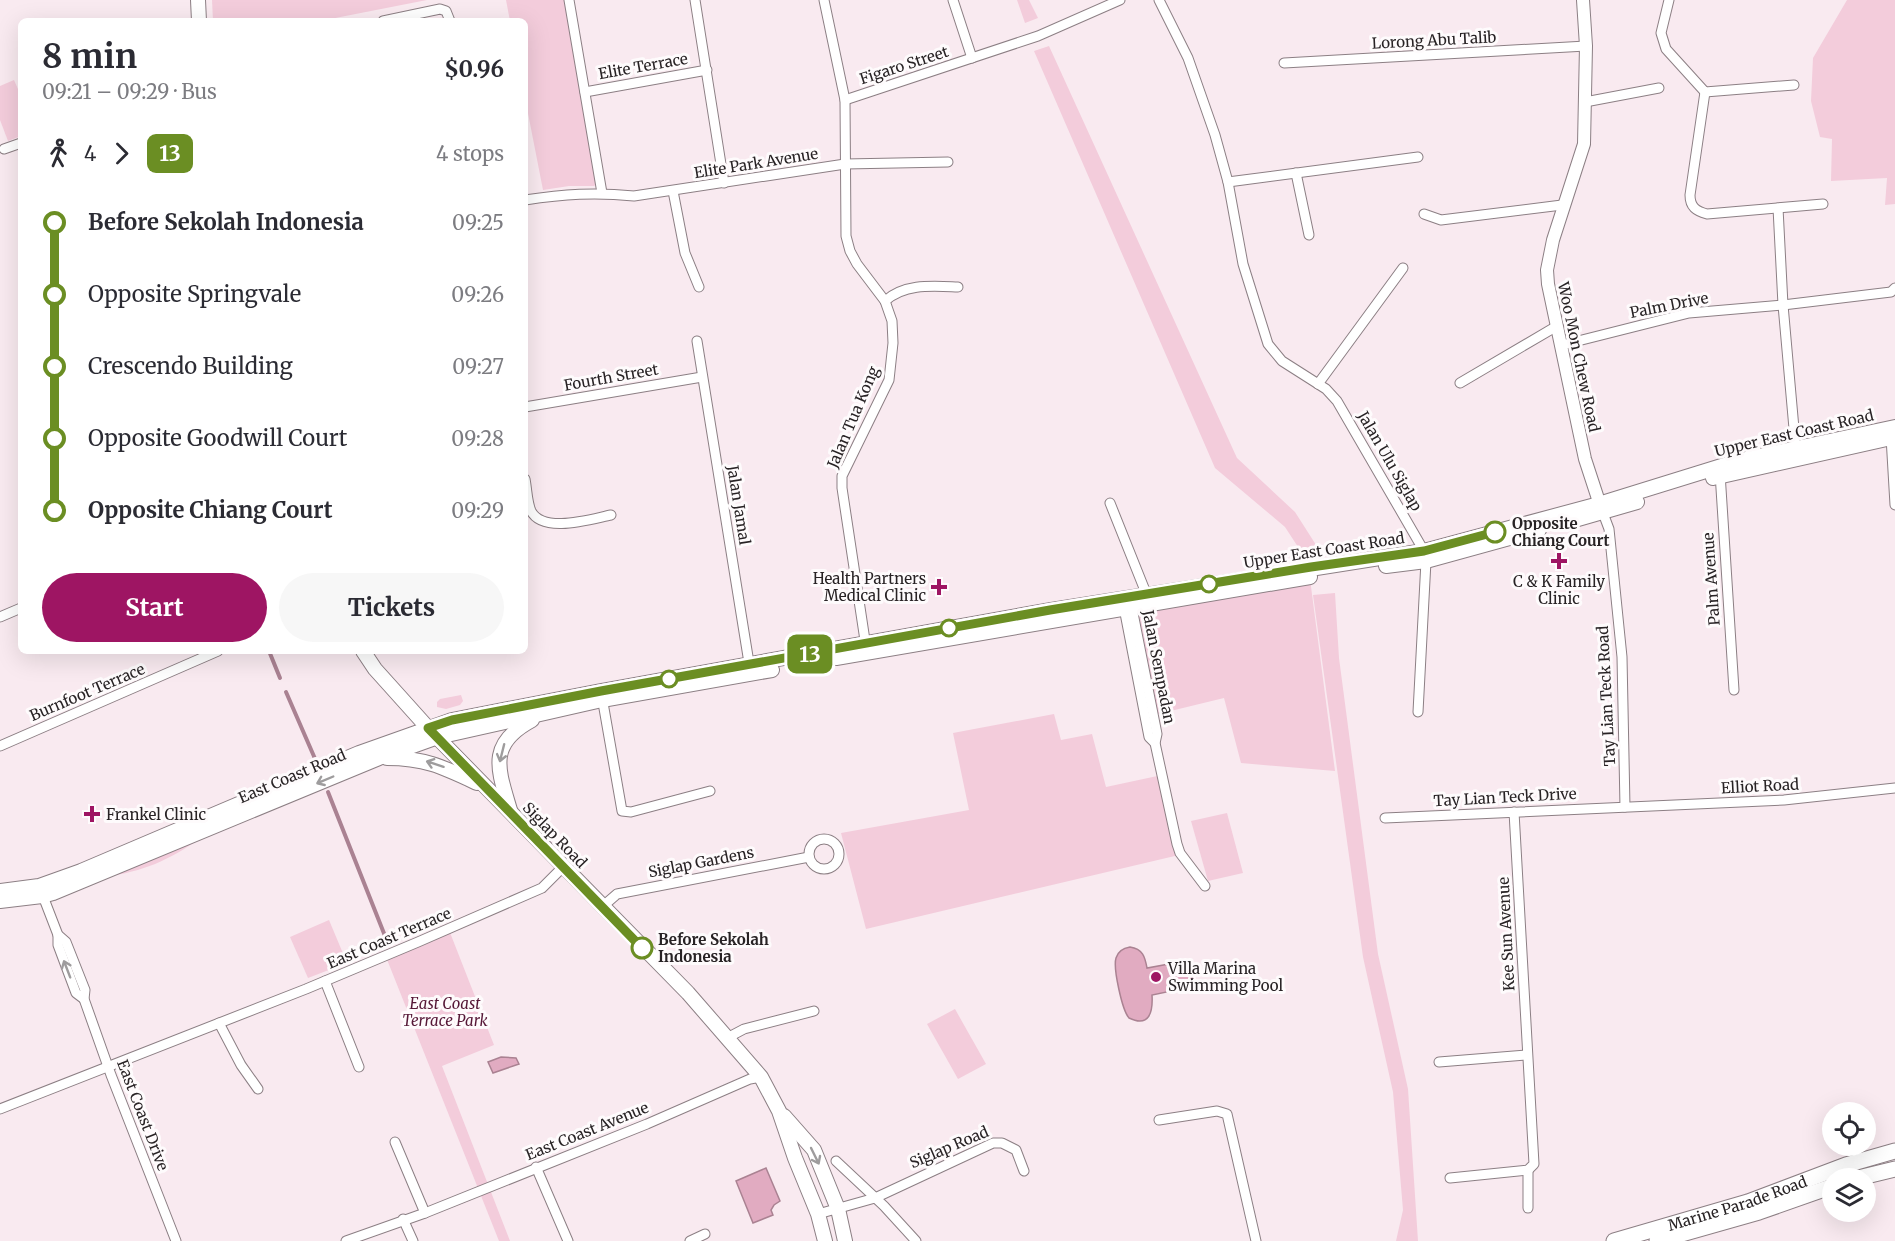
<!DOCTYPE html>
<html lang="en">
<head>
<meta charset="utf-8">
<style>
  body { margin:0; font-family:Merriweather,serif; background:#f7f7f7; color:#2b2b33; height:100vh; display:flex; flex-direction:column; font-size:22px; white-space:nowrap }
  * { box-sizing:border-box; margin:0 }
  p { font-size:20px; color:#7c7c81 }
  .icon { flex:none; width:33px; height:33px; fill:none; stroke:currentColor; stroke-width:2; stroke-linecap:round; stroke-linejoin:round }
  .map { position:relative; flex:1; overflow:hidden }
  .sheet { position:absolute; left:18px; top:18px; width:510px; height:636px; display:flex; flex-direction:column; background:#fff; border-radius:9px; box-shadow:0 6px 24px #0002 }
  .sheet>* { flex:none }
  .badge { padding:0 12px; border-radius:9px; font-size:21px; line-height:39px }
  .controls { position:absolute; left:1822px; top:1102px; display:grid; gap:12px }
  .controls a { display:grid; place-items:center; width:54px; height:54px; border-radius:50%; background:#fff; box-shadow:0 6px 24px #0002; font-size:30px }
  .map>.badge { position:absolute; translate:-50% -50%; box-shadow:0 0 0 3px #fff }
  .legs { display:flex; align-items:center; gap:9px; height:66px; padding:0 24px; font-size:20px }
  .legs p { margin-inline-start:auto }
  .overview { display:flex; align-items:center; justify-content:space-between; height:102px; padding:0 24px }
  h1 { font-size:33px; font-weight:700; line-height:45px }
  .primary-button { display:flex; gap:12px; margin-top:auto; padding:12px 24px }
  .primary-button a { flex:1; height:69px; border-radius:36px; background:#9e1563; color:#fff; font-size:24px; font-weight:700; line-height:69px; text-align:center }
  .primary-button a+a { background:#f7f7f7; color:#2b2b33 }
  ul { padding:0 24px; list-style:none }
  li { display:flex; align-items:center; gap:21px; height:72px; font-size:22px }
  li i { display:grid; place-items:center; width:9px; height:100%; margin:0 8px; background:currentColor }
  li i::after { content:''; width:15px; height:15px; margin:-8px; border:4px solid; border-radius:50%; background:#fff }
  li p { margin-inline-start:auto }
  li:first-child i { background:linear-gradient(#0000 50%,currentColor 0) }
  li:last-child i { background:linear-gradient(currentColor 50%,#0000 0) }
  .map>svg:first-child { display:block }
  .green { fill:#f3ccdb }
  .water { fill:#e1abc1; stroke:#aa8292; stroke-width:1.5 }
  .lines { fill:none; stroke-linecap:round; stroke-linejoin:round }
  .stream { stroke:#aa8292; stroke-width:4 }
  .minor-casing { stroke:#8c7f84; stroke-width:11 }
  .tertiary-casing { stroke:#8c7f84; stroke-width:14 }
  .secondary-casing { stroke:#8c7f84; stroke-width:16 }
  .primary-casing { stroke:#8c7f84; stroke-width:17 }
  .minor { stroke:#fff; stroke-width:9 }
  .tertiary { stroke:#fff; stroke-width:12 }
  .secondary { stroke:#fff; stroke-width:14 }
  .primary { stroke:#fff; stroke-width:15 }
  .oneway { stroke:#9e9c9d }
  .line-1-casing { stroke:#fff; stroke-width:14 }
  .line-1 { stroke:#6b8e23; stroke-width:9 }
  .stop-1-dot { fill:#fff; stroke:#6b8e23; stroke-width:3 }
  .poi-dot { fill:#9e1563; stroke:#fefbfc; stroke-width:2 }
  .labels { text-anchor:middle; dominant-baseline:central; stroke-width:6; stroke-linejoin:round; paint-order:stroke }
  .street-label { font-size:15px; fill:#282325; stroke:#fefbfc }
  .stop-label { font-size:15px; font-weight:bold; fill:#282325; stroke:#fefbfc; text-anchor:start }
  .poi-label { font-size:15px; fill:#282325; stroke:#fefbfc; text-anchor:start }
  .park-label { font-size:15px; font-style:italic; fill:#561837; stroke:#fefbfc }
</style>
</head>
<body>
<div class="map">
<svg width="1895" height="1241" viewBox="0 0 1895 1241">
  <rect width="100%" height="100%" fill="#f9eaf0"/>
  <g class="green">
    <path d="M 212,0 L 427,0 L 320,21 L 213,21 Z"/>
    <path d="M 506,0 L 567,0 L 597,183 L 594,186 L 569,186 L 543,190 L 525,98 L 525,21 L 510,21 Z"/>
    <path d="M 1017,0 L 1029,0 L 1038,18 L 1025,23 Z"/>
    <path d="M 1847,0 L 1895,0 L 1895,204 L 1885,205 L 1887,178 L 1831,181 L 1832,139 L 1820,137 L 1811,101 L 1813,58 Z"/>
    <path d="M 1049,46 L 1237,458 L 1295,512 L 1318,548 L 1300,550 L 1285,527 L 1215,468 L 1034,51 Z"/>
    <path d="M 14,80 L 21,96 L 21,136 L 8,141 L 0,120 L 0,86 Z"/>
    <path d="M 1310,579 L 1335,771 L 1241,763 L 1224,698 L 1150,716 L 1128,610 Z"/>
    <path d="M 1335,593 L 1339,658 L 1378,954 L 1408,1089 L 1418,1241 L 1396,1241 L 1403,1210 L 1393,1092 L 1363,957 L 1313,595 Z"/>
    <path d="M 461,695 L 463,701 L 460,705 L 446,709 L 437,707 L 437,702 L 440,699 Z"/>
    <path d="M 1054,714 L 1061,740 L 1092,734 L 1106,787 L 1162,775 L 1179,855 L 866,929 L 841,833 L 969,810 L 953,733 Z"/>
    <path d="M 1227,813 L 1243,873 L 1208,881 L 1191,821 Z"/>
    <path d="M 201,838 C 167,861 145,871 104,877 Z"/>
    <path d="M 329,920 L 347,963 L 308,978 L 290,937 Z"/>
    <path d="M 449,930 L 494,1045 L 442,1066 L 510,1241 L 499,1241 L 386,957 Z"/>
    <path d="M 955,1009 L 986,1064 L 958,1079 L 927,1024 Z"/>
  </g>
  <g class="water">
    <path d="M 1130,947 C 1143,949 1145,957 1147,968 L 1190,960 L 1195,986 L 1152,995 C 1153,1011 1150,1028 1129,1018 C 1122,1010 1113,968 1116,958 C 1118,951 1124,948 1130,947 Z"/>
    <path d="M 501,1057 L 516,1058 L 519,1064 L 493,1073 L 488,1062 Z"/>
    <path d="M 766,1168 L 780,1201 L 774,1205 L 771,1210 L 773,1215 L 753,1223 L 736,1181 Z"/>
  </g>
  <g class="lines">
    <g class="stream">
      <path d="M 269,651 L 280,678"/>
      <path d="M 286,692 L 316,761"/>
      <path d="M 328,792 L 387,941"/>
    </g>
    <defs>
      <g id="minor">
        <path d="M 569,0 L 602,193"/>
        <path d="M 695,0 L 724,183"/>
        <path d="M 824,0 L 845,100 L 846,236 L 850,251 L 857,264 L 885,301 L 892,321 L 893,343 L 889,380 L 842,476 L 842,488 L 866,647"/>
        <path d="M 953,0 L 972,58"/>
        <path d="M 1159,0 L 1188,58 L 1215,135 L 1228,182 L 1243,264 L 1268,344 L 1282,361 L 1326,389 L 1337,401 L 1424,551 L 1426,561 L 1418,712"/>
        <path d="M 1669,0 L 1661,33 L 1666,49 L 1705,92 L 1794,85"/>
        <path d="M 383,21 L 440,9 L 446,11 L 450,21"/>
        <path d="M 1284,63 L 1586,46"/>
        <path d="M 585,92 L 707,70"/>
        <path d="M 1705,92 L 1690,195 C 1690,207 1696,211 1707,214 L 1823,204"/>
        <path d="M 845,100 L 1038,36 L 1120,0"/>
        <path d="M 1585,102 L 1659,88"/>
        <path d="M 4,149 L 21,143"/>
        <path d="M 1296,173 L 1309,235"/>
        <path d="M 1228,182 L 1418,157"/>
        <path d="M 673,191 L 685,253 L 699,287"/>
        <path d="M 525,200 C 564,194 595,192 634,196 L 845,164 L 948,162"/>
        <path d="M 1778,208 L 1783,305 L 1796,451"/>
        <path d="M 1424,214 L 1441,220 L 1562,205"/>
        <path d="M 885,301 C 905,283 933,286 958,287"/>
        <path d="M 697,341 L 750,669"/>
        <path d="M 1562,345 L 1689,313 L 1783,305 L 1891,292 L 1895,288"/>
        <path d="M 1460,383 L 1557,326"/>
        <path d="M 1318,384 L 1403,268"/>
        <path d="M 525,407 L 702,377"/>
        <path d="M 1891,437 L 1895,505"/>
        <path d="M 1720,473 L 1734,690"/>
        <path d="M 525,479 C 527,489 527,502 531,511 C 543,534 591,519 611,515"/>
        <path d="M 1110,503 L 1148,598"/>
        <path d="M 1603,513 L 1609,529 L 1622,657 L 1625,807"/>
        <path d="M 1131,603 L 1157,734 L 1155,743 L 1177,844 L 1180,853 L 1205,886"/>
        <path d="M 1124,608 L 1149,737 L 1155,743"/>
        <path d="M 0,617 L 21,608"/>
        <path d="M 602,697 L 622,811 L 631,812 L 710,791"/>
        <path d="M 0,746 L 218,651"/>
        <path d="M 1385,818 L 1784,800 L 1895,788"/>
        <circle cx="824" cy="854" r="15"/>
        <path d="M 41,891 L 58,935 L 66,942 L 85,990 L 84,999 L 111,1075 L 176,1241"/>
        <path d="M 602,907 L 617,894 L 809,857"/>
        <path d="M 58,935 L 58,945 L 76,993 L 84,999"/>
        <path d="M 325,981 L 359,1067"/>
        <path d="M 219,1023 L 241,1065 L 258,1089"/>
        <path d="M 727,1038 L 744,1029 L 814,1011"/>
        <path d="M 1439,1062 L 1527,1055"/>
        <path d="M 0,1109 L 306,989 L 418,942 L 542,888 L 563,867"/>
        <path d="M 1159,1120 L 1217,1111 L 1227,1114 L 1256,1241"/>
        <path d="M 395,1142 L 425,1213"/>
        <path d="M 836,1161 L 884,1206 L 916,1241"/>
        <path d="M 536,1167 L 568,1241"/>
        <path d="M 1528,1170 L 1528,1208"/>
        <path d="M 1450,1178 L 1528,1170 L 1534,1164 L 1514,812"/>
        <path d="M 818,1214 L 875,1198 L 993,1143 L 1002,1143 L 1016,1150 L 1024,1171"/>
        <path d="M 403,1219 L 413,1241"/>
        <path d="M 346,1241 L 425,1213 L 647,1124 L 750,1079 L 761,1077"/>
        <path d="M 690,1241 L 705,1234"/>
      </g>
      <path id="tertiary" d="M 1583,0 L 1586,46 L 1584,144 L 1553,240 L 1547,270 L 1548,284 L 1585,459 L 1602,511"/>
      <g id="secondary">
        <path d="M 198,0 L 199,21"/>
        <path d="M 1713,478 L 1895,437"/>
        <path d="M 1578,519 L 1637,502"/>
        <path d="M 1386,566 L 1426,561 L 1539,530"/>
        <path d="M 363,651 L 375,669 L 428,728 L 688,993 L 761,1077 L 779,1111 L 795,1158 L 818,1214 L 825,1241"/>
        <path d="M 836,658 L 1310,577"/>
        <path d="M 387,758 C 425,758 443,767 477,783"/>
        <path d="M 510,810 C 498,769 487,744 532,720"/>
        <path d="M 0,891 L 39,886 L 81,871 L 359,753 L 452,720 L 601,691 L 1050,610 L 1424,551 L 1599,504 L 1741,460 L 1895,427"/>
        <path d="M 0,901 L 42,896 L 53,893 L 379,758 L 438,737 L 602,700 L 772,670"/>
        <path d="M 784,1116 L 814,1150 L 838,1209 L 845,1241"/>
      </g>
      <g id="primary">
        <path d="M 1854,1179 L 1895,1169"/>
        <path id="s1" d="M 1614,1241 L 1748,1202 L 1846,1165 L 1895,1151"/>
        <path d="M 1657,1241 L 1759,1212 L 1833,1186"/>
      </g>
    </defs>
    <use href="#minor" class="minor-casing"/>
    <use href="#tertiary" class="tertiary-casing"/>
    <use href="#secondary" class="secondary-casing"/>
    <use href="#primary" class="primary-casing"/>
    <use href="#minor" class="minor"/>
    <use href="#tertiary" class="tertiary"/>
    <use href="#secondary" class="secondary"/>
    <use href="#primary" class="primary"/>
  </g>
  <defs><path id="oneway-shaft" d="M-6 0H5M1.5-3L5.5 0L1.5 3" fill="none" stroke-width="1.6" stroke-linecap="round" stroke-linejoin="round" transform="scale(1.5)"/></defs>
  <g class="oneway">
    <use href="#oneway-shaft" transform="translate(502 753) rotate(104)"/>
    <use href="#oneway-shaft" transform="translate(435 764) rotate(-162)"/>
    <use href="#oneway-shaft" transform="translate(325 780) rotate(157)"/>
    <use href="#oneway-shaft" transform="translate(67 969) rotate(-111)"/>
    <use href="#oneway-shaft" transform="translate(815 1156) rotate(64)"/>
  </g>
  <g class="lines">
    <defs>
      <path id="line-1" d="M 642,948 L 428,728 L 452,720 L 601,691 L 1050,610 L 1311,567 L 1424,551 L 1495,532"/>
    </defs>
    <use href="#line-1" class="line-1-casing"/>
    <use href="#line-1" class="line-1"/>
  </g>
  <g class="stop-1-dot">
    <circle cx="1495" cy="532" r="10"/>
    <circle cx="1209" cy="584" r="8"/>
    <circle cx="949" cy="628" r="8"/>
    <circle cx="669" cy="679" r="8"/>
    <circle cx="642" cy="948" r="10"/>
  </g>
  <g class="poi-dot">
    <path d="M1556 552h6v6h6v6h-6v6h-6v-6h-6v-6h6z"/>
    <path d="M936 578h6v6h6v6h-6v6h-6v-6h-6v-6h6z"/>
    <path d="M89 805h6v6h6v6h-6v6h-6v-6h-6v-6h6z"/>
    <circle cx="1156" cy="977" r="6"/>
  </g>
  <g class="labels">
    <g class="street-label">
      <text transform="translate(1434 40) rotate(-3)">Lorong Abu Talib</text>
      <text transform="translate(904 65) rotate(-18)">Figaro Street</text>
      <text transform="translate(643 66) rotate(-10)">Elite Terrace</text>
      <text transform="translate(756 163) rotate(-9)">Elite Park Avenue</text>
      <text transform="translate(1669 305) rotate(-11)">Palm Drive</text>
      <text transform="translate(1579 357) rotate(78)">Woo Mon Chew Road</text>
      <text transform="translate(611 377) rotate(-10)">Fourth Street</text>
      <text transform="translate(853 417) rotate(-67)">Jalan Tua Kong</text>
      <text transform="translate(1794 433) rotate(-13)">Upper East Coast Road</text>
      <text transform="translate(1390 461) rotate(60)">Jalan Ulu Siglap</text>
      <text transform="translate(739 505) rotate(81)">Jalan Jamal</text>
      <text transform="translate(1324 550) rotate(-9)">Upper East Coast Road</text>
      <text transform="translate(1711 579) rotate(-94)">Palm Avenue</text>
      <text transform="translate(1159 667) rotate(79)">Jalan Sempadan</text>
      <text transform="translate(87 692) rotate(-23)">Burnfoot Terrace</text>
      <text transform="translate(1606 696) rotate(-93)">Tay Lian Teck Road</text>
      <text transform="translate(292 776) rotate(-23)">East Coast Road</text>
      <text transform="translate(1760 786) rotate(-3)">Elliot Road</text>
      <text transform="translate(1505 797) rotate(-3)">Tay Lian Teck Drive</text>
      <text transform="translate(555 835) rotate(46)">Siglap Road</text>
      <text transform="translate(701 862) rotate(-11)">Siglap Gardens</text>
      <text transform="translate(1506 934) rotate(-93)">Kee Sun Avenue</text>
      <text transform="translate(389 938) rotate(-23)">East Coast Terrace</text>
      <text transform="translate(143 1115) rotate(69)">East Coast Drive</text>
      <text transform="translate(587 1131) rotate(-22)">East Coast Avenue</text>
      <text transform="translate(949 1147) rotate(-23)">Siglap Road</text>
      <text stroke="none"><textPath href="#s1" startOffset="129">Marine Parade Road</textPath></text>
    </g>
    <g class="stop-label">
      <text x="1512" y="523">Opposite<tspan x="1512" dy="17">Chiang Court</tspan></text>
      <text x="658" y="939">Before Sekolah<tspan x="658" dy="17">Indonesia</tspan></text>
    </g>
    <g class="poi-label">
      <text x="926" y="578" text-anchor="end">Health Partners<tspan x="926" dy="17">Medical Clinic</tspan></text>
      <text x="1559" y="581" text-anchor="middle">C &amp; K Family<tspan x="1559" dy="17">Clinic</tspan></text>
      <text x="106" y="814">Frankel Clinic</text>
      <text x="1168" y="968">Villa Marina<tspan x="1168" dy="17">Swimming Pool</tspan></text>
    </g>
    <g class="park-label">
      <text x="445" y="1003">East Coast<tspan x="445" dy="17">Terrace Park</tspan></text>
    </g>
  </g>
</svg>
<div class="controls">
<a><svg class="icon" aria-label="locate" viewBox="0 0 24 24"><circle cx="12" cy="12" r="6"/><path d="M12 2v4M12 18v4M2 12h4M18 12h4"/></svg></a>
<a><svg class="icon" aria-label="layers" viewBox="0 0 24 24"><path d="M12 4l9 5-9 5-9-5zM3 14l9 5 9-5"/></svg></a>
</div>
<b class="badge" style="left:810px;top:654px;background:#6b8e23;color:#fff">13</b>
<section class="sheet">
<div class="overview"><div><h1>8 min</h1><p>09:21 – 09:29 · Bus</p></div><b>$0.96</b></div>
<div class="legs"><svg class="icon" aria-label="walk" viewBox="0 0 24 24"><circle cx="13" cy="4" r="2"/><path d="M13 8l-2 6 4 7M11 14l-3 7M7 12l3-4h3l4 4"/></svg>4<svg class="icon" aria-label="forward" viewBox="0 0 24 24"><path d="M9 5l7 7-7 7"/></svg><b class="badge" style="background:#6b8e23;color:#fff">13</b><p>4 stops</p></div>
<ul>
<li><i style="color:#6b8e23"></i><b>Before Sekolah Indonesia</b><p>09:25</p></li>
<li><i style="color:#6b8e23"></i><span>Opposite Springvale</span><p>09:26</p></li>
<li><i style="color:#6b8e23"></i><span>Crescendo Building</span><p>09:27</p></li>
<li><i style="color:#6b8e23"></i><span>Opposite Goodwill Court</span><p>09:28</p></li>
<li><i style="color:#6b8e23"></i><b>Opposite Chiang Court</b><p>09:29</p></li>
</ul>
<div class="primary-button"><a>Start</a><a>Tickets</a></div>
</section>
</div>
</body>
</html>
